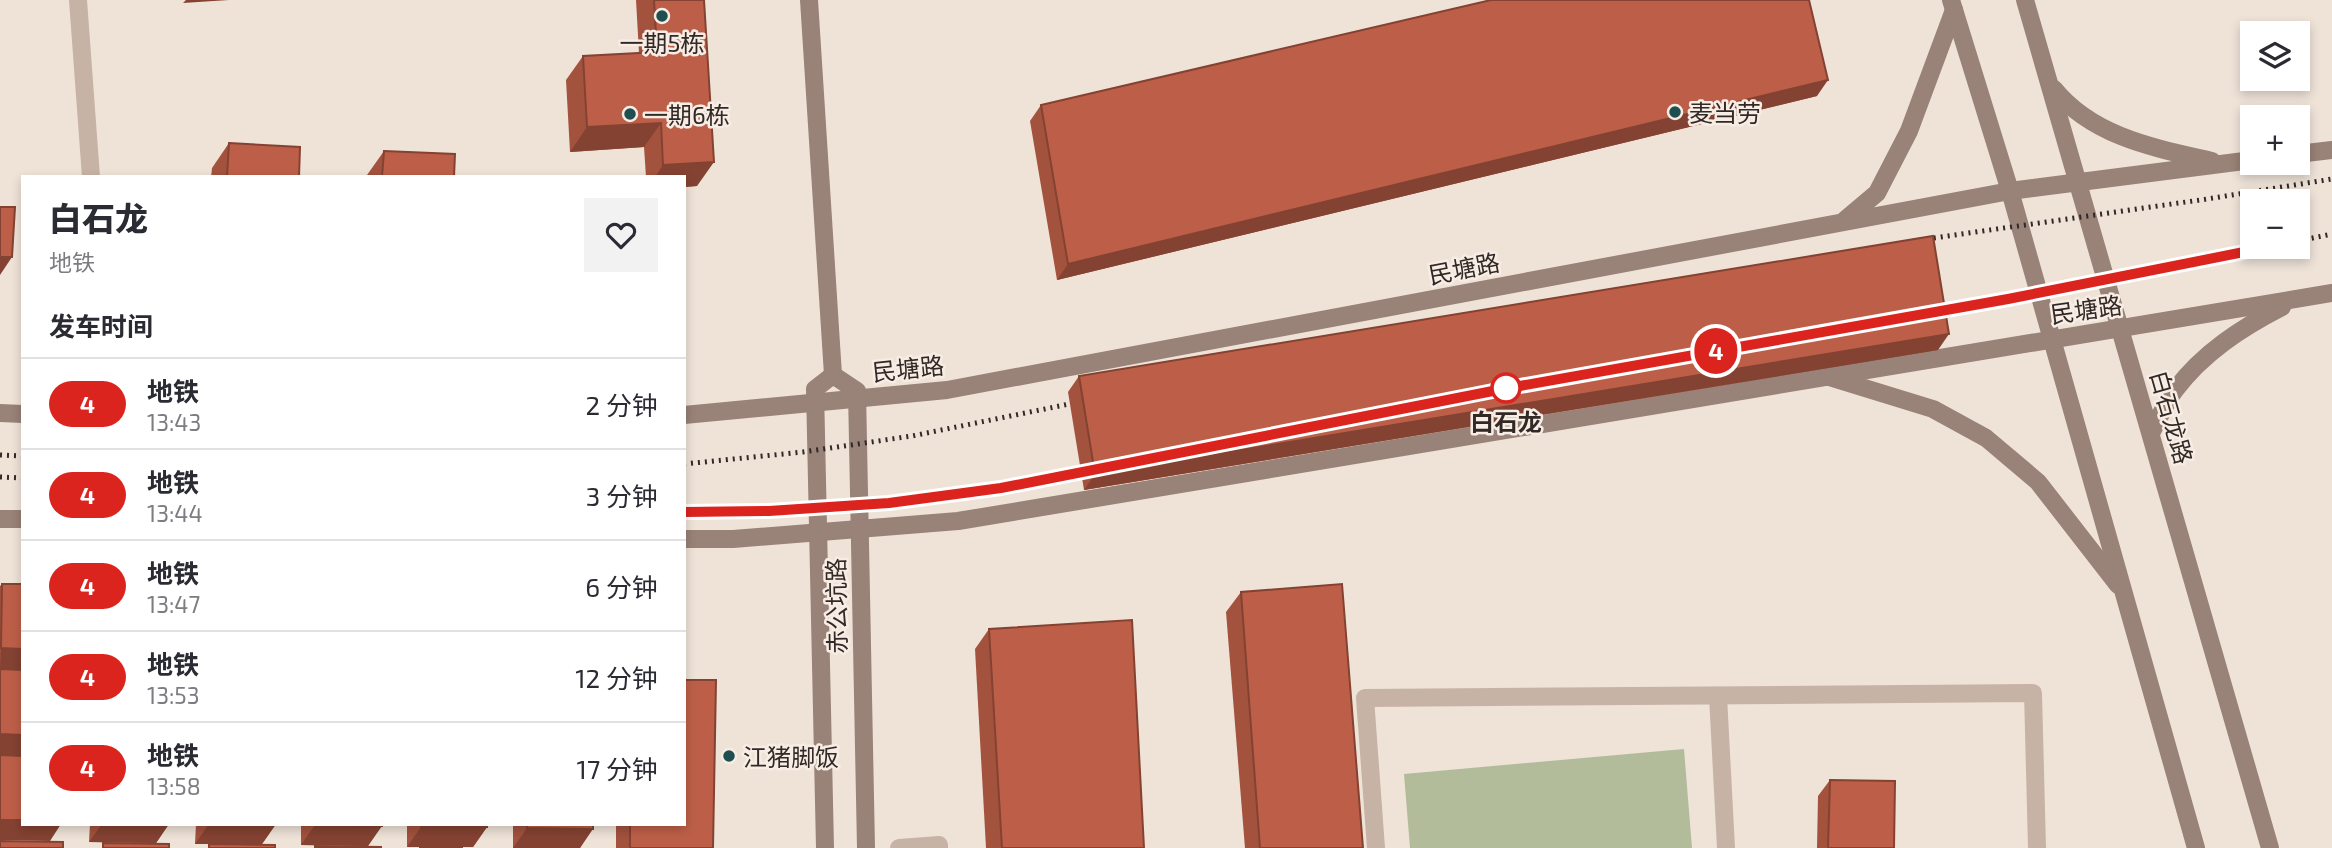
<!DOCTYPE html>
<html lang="zh">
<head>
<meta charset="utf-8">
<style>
  body { margin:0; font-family:"Exo 2","Noto Sans SC",sans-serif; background:#f2f2f3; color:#2b2b33; height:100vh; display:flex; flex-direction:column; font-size:26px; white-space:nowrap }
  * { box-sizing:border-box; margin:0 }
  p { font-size:23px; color:#7c7c81 }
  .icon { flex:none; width:38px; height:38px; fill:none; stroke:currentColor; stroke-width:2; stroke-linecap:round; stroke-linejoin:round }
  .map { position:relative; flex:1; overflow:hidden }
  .details { position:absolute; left:21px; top:175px; width:665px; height:651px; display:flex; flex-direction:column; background:#fff; border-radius:0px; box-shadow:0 4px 10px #0003 }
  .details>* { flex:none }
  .badge { padding:0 14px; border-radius:23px; font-size:24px; line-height:46px }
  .buttons { position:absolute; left:2240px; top:21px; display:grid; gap:14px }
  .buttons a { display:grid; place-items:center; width:70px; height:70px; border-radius:0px; background:#fff; box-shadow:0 4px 10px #0003; font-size:35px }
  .map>.badge { position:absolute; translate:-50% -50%; box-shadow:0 0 0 4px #fff }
  h2 { padding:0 28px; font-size:26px; line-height:63px }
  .round { display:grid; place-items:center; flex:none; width:74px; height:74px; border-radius:0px; background:#f2f2f3 }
  .headline { display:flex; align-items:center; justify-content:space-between; height:119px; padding:0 28px }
  h1 { font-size:33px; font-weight:800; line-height:52px }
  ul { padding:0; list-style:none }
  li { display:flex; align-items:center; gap:21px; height:91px; padding:0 28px; border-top:2px solid #e1e1e2 }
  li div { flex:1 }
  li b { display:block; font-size:26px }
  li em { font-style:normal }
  li .badge { min-width:77px; font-weight:700; text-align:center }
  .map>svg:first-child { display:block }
  .green { fill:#b2bc9a }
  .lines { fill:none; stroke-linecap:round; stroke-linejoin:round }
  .street { stroke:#c6b3a5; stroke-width:18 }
  .secondary { stroke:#998277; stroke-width:18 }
  .rail { stroke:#322926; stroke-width:5; stroke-dasharray:2 5; stroke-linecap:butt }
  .wall { fill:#a3523e }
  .shaded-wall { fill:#844232 }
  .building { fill:#bd5f48; stroke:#844232; stroke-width:2 }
  .line-casing { stroke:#fff; stroke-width:16 }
  .line { stroke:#dc241f; stroke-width:10 }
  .poi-dot { fill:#1f4f50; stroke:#f7ede4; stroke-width:2.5 }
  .stop-dot { fill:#fff; stroke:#dc241f; stroke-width:3.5 }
  .labels { text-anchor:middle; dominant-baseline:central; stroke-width:5; stroke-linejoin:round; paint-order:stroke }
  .poi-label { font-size:24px; fill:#322926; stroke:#f7ede4; text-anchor:start }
  .street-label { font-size:24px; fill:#322926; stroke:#f7ede4 }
  .stop-label { font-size:24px; font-weight:bold; fill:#322926; stroke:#f7ede4 }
</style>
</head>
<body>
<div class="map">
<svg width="2332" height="848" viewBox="0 0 2332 848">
  <rect width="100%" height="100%" fill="#efe3d8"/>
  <path class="green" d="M 1684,749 L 1692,848 L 1410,848 L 1404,774 Z"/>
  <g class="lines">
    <g class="street">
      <path d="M 78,0 L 91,177"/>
      <path d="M 1718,696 L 1726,848"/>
      <path d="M 899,848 L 939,845 L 939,848"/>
      <path d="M 1376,848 L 1365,698 L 2033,693 L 2037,848"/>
    </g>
    <g class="secondary">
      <path d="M 809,0 L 833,375"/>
      <path d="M 1951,0 L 2010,191 L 2196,848"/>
      <path d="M 2025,0 L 2270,848"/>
      <path d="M 2054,89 C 2093,137 2155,148 2212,161"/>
      <path d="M 2298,154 L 2332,150"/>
      <path d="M 1845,220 L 1877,193 L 1909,131 L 1954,10"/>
      <path d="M 833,375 L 857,391 L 866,848"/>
      <path d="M 1829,377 L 1933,409 L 1986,438 L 2038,482 L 2118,585"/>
      <path d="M 0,413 L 23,414"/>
      <path d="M 684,415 L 947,390 L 2010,191 L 2252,160"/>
      <path d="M 2151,433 C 2159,419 2165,403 2175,390 C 2203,353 2241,328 2282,307"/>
      <path d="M 0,519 L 23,519"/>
      <path d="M 684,539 L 733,539 L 958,521 L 2332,293"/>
      <path d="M 825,848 L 815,389 L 833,375"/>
    </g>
    <g class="rail">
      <path d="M 1913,241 L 2207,199 L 2332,179"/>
      <path d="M 2298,241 L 2332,234"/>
      <path d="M 1927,314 L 2269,247"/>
      <path d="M 0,455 L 23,456"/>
      <path d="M 684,464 L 803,452 L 912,436 L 1089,400"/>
      <path d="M 0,477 L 23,478"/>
      <path d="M 684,512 C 753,511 823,511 891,503 C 962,495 1031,482 1101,468"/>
    </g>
  </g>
  <g class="wall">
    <path d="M 636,0 L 704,0 L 697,186 L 684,187 L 684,177 L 646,177 L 644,147 L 570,152 L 566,80 L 583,56 L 639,53 Z"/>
    <path d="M 1817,96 L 1057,280 L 1030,121 L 1041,105 Z"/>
    <path d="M 229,143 L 299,177 L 211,177 L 212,168 Z"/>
    <path d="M 384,151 L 454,177 L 367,177 L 367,175 Z"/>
    <path d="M 1938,350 L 1084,490 L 1068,392 L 1079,376 Z"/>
    <path d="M 2,584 L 23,669 L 0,669 L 0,586 Z"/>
    <path d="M 1241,592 L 1363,848 L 1245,848 L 1226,612 Z"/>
    <path d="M 989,629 L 1144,848 L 986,848 L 975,649 Z"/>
    <path d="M 1830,780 L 1894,848 L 1817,848 L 1818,796 Z"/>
    <path d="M 90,824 L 169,824 L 156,843 L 89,842 Z"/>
    <path d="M 196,824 L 276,824 L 262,844 L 195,844 Z"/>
    <path d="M 301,824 L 382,824 L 368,846 L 301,845 Z"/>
    <path d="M 407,824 L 487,824 L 487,827 L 473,847 L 407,847 Z"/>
    <path d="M 513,824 L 593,824 L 580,848 L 513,848 Z"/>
    <path d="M 616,824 L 684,824 L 713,848 L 616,848 Z"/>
  </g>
  <g class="shaded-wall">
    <path d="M 186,0 L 229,0 L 183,3 Z"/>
    <path d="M 1828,80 L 1817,96 L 1057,280 L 1068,264 Z"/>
    <path d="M 661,123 L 644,147 L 570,152 L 587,127 Z"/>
    <path d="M 714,162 L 697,186 L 684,187 L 684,177 L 655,177 L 663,165 Z"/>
    <path d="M 0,257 L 12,257 L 0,275 Z"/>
    <path d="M 1949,334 L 1938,350 L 1084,490 L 1095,474 Z"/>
    <path d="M 1,648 L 23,649 L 23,669 L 0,669 Z"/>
    <path d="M 0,734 L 23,735 L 23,755 L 0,755 Z"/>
    <path d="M 0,820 L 23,820 L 23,824 L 61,824 L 50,841 L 0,840 Z"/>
    <path d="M 102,824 L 169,824 L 156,843 L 89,842 Z"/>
    <path d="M 209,824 L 276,824 L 262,844 L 195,844 Z"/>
    <path d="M 315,825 L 382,826 L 368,846 L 301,845 Z"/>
    <path d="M 421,827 L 487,827 L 473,847 L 407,847 Z"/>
    <path d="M 527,828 L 593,829 L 580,848 L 513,848 Z"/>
  </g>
  <g class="building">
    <path d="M 654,0 L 704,0 L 714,162 L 663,165 L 661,123 L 587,127 L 583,56 L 657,52 Z"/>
    <path d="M 1491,0 L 1809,0 L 1828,80 L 1068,264 L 1041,105 Z"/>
    <path d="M 229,143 L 300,147 L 299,177 L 227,177 Z"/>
    <path d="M 384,151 L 455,154 L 454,177 L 382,177 Z"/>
    <path d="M 0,207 L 15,207 L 12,257 L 0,257 Z"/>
    <path d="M 1933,236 L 1949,334 L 1095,474 L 1079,376 Z"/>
    <path d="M 2,584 L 23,584 L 23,649 L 1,648 Z"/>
    <path d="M 1342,584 L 1363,848 L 1260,848 L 1241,592 Z"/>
    <path d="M 1132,620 L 1144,848 L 1002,848 L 989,629 Z"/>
    <path d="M 0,669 L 23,670 L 23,735 L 0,734 Z"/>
    <path d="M 684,680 L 716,680 L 713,848 L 630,848 L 630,824 L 684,824 Z"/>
    <path d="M 0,755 L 23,756 L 23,820 L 0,820 Z"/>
    <path d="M 1830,780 L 1895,781 L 1894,848 L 1828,848 Z"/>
    <path d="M 315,824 L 382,824 L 382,826 Z"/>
    <rect x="421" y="824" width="66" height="3"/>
    <path d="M 527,824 L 593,824 L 593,829 L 527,828 Z"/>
    <path d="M 0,841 L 63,842 L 63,848 L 0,848 Z"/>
    <path d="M 103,843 L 169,844 L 169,848 L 103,848 Z"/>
    <path d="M 209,844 L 275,845 L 275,848 L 209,848 Z"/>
    <path d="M 315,846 L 381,847 L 381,848 L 315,848 Z"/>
    <path d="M 420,847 L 463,848 L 420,848 Z"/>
  </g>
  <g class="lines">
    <defs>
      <path id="line" d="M 684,512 L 769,511 L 889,503 L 1001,488 L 1503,389 L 2008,299 L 2269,247"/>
    </defs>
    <use href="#line" class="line-casing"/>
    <use href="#line" class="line"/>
  </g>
  <g class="poi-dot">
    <circle cx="662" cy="16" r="7"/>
    <circle cx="1675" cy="112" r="7"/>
    <circle cx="630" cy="114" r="7"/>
    <circle cx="729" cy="756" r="7"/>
  </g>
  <circle class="stop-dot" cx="1506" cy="388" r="14"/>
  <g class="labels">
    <g class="poi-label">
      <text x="662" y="42" text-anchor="middle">一期5栋</text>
      <text x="1689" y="112">麦当劳</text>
      <text x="644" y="114">一期6栋</text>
      <text x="743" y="756">江猪脚饭</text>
    </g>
    <g class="street-label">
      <text transform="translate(1464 268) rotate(-11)">民塘路</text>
      <text transform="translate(2086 309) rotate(-8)">民塘路</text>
      <text transform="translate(908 368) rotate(-6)">民塘路</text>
      <text transform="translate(2172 417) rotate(74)">白石龙路</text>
      <text transform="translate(836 606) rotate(-91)">赤公坑路</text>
    </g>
    <g class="stop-label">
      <text x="1506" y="421">白石龙</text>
    </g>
  </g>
</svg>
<div class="buttons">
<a><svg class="icon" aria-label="layers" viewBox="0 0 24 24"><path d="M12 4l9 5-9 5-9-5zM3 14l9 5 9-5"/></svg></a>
<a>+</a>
<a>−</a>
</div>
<b class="badge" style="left:1716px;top:351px;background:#dc241f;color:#fff">4</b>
<section class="details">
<div class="headline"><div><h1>白石龙</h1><p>地铁</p></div><a class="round"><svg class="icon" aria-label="heart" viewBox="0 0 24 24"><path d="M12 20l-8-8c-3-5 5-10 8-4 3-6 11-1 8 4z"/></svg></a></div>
<h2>发车时间</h2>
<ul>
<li><span class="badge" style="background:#dc241f;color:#fff">4</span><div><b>地铁</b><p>13:43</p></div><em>2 分钟</em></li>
<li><span class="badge" style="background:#dc241f;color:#fff">4</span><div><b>地铁</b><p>13:44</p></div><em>3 分钟</em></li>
<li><span class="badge" style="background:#dc241f;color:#fff">4</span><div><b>地铁</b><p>13:47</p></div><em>6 分钟</em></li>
<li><span class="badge" style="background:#dc241f;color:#fff">4</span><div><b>地铁</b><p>13:53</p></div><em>12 分钟</em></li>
<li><span class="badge" style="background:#dc241f;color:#fff">4</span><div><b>地铁</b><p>13:58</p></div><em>17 分钟</em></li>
</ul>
</section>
</div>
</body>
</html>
